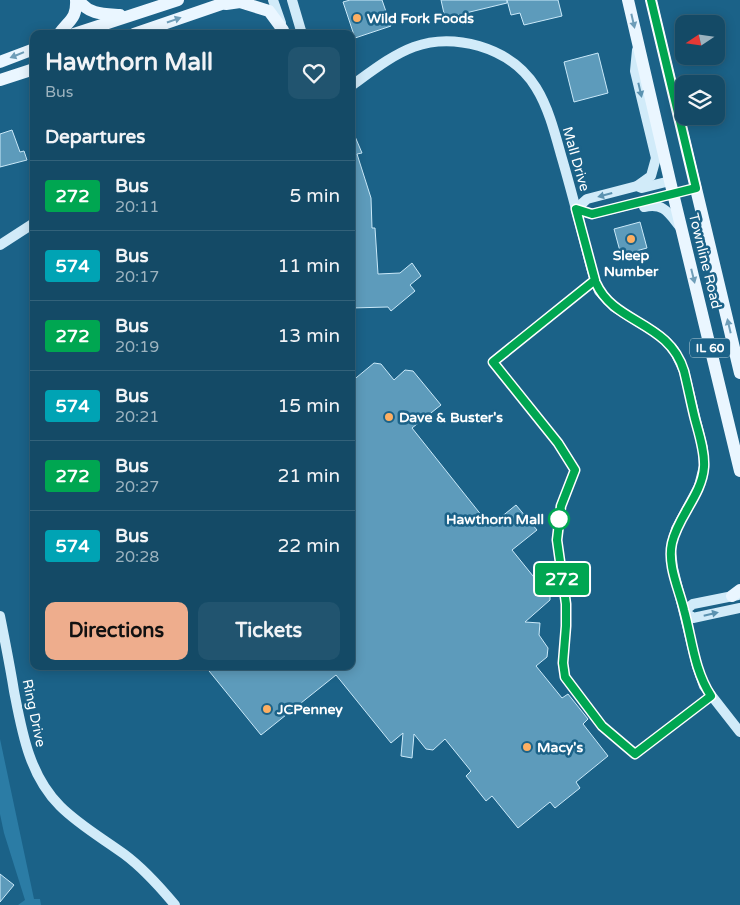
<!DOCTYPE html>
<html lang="en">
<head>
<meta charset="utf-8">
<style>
  body { margin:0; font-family:"Varela Round",sans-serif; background:#21546f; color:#f1f3f6; height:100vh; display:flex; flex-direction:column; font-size:19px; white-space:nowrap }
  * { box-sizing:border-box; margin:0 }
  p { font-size:16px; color:#9db3bf }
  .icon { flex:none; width:28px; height:28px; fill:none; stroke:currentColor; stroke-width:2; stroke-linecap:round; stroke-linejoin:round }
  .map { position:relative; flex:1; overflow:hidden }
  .side { position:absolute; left:30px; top:30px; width:325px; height:640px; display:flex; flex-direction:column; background:#144a66; border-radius:10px; box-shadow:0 2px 12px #0003,0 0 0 1px #33627a }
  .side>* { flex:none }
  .badge { padding:0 10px; border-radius:4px; font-size:18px; line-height:32px }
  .needle { width:32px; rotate:257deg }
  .buttons { position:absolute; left:675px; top:15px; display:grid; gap:10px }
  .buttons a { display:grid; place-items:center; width:50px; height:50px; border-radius:10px; background:#144a66; box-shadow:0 2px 12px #0003,0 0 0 1px #33627a; font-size:25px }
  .map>.badge { position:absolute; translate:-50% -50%; box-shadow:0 0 0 2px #fff }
  h2 { padding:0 15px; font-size:19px; line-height:45px }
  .round { display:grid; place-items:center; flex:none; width:52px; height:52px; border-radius:10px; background:#21546f }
  .head { display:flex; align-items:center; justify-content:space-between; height:85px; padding:0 15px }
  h1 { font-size:24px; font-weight:800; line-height:38px }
  .button { display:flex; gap:10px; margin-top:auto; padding:10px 15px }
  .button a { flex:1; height:58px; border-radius:10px; background:#eead8d; color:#111; font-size:20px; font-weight:800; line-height:58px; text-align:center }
  .button a+a { background:#21546f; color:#f1f3f6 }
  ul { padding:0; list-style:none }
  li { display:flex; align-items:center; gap:15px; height:70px; padding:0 15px; border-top:1px solid #33627a }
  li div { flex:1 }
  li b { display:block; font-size:19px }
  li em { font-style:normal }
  li .badge { min-width:55px; font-weight:700; text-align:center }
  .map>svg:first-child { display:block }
  .green { fill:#2b7ca5 }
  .building { fill:#5d9bbb; stroke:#cae9f9 }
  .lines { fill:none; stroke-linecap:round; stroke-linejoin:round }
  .secondary { stroke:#d1ebf9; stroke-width:10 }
  .primary { stroke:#eaf6ff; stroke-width:12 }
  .oneway { fill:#6e9db8 }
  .oneway2 { fill:#5b92b0 }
  .line-casing { stroke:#fff; stroke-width:11 }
  .line { stroke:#00a651; stroke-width:8 }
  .poi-dot { fill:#fdaf62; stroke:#1b6288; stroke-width:2 }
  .stop-dot { fill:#fff; stroke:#00a651; stroke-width:2.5 }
  .labels { text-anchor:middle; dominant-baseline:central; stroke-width:5; stroke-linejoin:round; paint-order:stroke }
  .shield { fill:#1b6288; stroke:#bbd0db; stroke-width:1 }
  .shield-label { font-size:12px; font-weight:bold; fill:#fff }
  .poi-label { font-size:14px; font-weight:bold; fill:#fff; stroke:#1b6288; text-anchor:start }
  .street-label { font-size:14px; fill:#fff; stroke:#1b6288 }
  .stop-label { font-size:14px; font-weight:bold; fill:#fff; stroke:#1b6288; text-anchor:end }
</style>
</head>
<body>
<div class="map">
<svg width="740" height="905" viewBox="0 0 740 905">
  <rect width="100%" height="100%" fill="#1b6288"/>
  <path class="green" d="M 0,739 L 34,899 L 40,899 L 41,905 L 18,905 L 25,900 L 4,833 L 0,814 Z"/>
  <g class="building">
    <path d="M 350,0 L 382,0 L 391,26 L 355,38 L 343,2 Z"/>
    <path d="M 441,0 L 507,0 L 507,3 L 445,18 Z"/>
    <path d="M 507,0 L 558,0 L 562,16 L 524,25 L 520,13 L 511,15 Z"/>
    <path d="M 598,53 L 608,93 L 574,102 L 564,62 Z"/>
    <path d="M 351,127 L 362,153 L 357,154 L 371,198 L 372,228 L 375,228 L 378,274 L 400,273 L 412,263 L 421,276 L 410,285 L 415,291 L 391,311 L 388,307 L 351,308 Z"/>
    <path d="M 12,130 L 20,152 L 24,151 L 27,160 L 0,167 L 0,134 Z"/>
    <path d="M 640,222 L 647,248 L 621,255 L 614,229 Z"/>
    <path d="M 374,363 L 381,364 L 394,380 L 405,370 L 413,371 L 441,405 L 412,428 L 490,526 L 516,505 L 537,530 L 512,550 L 550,597 L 550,600 L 525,622 L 540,623 L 539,635 L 548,648 L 547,657 L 536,666 L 562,698 L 568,694 L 588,719 L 583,724 L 608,756 L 576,782 L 580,788 L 555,808 L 550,802 L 518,828 L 492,796 L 486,801 L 466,776 L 471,771 L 445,739 L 433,750 L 426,749 L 414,734 L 412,758 L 401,756 L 403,733 L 391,743 L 336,675 L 261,735 L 205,666 L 351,666 L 351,382 Z"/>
    <path d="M 0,874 L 14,885 L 0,902 Z"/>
  </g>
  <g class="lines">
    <g class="secondary">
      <path d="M 273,0 L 281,23"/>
      <path d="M 292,0 L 302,34"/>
      <path d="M 637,50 L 635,71 L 656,158 L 651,176 L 637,186"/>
      <path d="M 351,86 C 394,55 423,30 479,46 C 536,63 547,104 561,155 C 569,182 576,209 583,236 C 588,254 591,273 599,291 L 614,307 L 656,333 L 667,342 L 674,350 L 684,371 L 703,449 L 704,466 L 699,486 L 676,529 L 672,543 L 671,551 L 673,568 L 697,666 L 704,686 L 740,732"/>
      <path d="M 644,207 C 664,203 668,212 680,227"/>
      <path d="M 576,209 L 587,199 L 637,186 L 642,188 L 670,181"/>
      <path d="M 576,209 L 592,214 L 673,194"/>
      <path d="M 0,245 L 34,223"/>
      <path d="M 738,595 L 693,604 L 684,611 L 693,618 L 740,608"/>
      <path d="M 0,616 C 5,641 10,666 14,691 C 22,732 29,775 60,806 C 79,825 102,838 124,854 C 143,868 160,887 175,905"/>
    </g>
    <g class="primary">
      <path d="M 79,0 C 88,15 105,14 120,15"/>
      <path d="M 628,0 L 670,181 L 740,471"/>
      <path d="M 651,0 L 740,373"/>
      <path d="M 226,4 L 240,2 L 269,11 L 283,30"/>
      <path d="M 59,34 C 69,20 77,19 76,0"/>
      <path d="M 74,34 L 178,0"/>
      <path d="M 134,34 L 233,0"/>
      <path d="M 0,62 L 34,49"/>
      <path d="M 0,80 L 34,69"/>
      <path d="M 732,596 L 740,590"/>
    </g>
  </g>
  <defs><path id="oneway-solid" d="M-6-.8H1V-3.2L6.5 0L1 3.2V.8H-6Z" transform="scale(1.25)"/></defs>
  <g class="oneway">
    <use href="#oneway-solid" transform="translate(174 20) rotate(-19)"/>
    <use href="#oneway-solid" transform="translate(633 21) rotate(77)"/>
    <use href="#oneway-solid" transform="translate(17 55) rotate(158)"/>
    <use href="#oneway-solid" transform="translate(693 276) rotate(76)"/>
    <use href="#oneway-solid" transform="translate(729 326) rotate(-103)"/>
  </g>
  <g class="oneway2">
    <use href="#oneway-solid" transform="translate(640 90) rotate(77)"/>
    <use href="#oneway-solid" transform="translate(605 195) rotate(165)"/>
    <use href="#oneway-solid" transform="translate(711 614) rotate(-13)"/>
  </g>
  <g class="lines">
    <defs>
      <path id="line" d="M 596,283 C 614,324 669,321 684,371 C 688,387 691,403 695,419 C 699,434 705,452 704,467 C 702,495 678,516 672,543 C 667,565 679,589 684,610 C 692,639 694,670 711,696 L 635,754 L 602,726 L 565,677 L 563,663 L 566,626 L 566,604 L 557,540 L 561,506 L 575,470 L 558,443 L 493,362 L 595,280 L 576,209 L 592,214 L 696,188 L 651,0"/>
    </defs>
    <use href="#line" class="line-casing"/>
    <use href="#line" class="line"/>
  </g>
  <g class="poi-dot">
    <circle cx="357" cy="18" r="5"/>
    <circle cx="631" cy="239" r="5"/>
    <circle cx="389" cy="417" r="5"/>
    <circle cx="267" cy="709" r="5"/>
    <circle cx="527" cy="747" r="5"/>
  </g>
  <circle class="stop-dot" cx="559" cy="519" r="10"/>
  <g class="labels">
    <rect class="shield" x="690" y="338.5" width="40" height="19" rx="4"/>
    <g class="shield-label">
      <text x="710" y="348">IL 60</text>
    </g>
    <g class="poi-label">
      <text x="367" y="18">Wild Fork Foods</text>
      <text x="631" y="255" text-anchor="middle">Sleep<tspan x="631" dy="16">Number</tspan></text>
      <text x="399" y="417">Dave &amp; Buster's</text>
      <text x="277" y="709">JCPenney</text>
      <text x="537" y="747">Macy's</text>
    </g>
    <g class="street-label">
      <text transform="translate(576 159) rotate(74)">Mall Drive</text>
      <text transform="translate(705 261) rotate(76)">Townline Road</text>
      <text transform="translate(34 713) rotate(78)">Ring Drive</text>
    </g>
    <g class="stop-label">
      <text x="544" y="519">Hawthorn Mall</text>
    </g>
  </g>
</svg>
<div class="buttons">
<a><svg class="needle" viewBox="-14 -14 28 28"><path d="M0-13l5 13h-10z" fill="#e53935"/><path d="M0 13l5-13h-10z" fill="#9db3bf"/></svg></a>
<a><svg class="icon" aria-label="layers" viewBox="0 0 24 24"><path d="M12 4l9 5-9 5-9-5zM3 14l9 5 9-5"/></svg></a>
</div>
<b class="badge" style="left:562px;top:579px;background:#00a651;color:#fff">272</b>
<section class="side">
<div class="head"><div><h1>Hawthorn Mall</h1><p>Bus</p></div><a class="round"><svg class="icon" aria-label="heart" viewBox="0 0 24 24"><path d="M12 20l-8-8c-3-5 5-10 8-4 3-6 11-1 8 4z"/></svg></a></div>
<h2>Departures</h2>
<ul>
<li><span class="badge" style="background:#00a651;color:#fff">272</span><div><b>Bus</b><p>20:11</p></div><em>5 min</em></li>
<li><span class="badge" style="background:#00a3b4;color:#fff">574</span><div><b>Bus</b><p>20:17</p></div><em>11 min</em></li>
<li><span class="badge" style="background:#00a651;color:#fff">272</span><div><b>Bus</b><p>20:19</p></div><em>13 min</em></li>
<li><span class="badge" style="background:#00a3b4;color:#fff">574</span><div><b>Bus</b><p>20:21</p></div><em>15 min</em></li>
<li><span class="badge" style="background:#00a651;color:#fff">272</span><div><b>Bus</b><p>20:27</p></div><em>21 min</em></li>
<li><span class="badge" style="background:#00a3b4;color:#fff">574</span><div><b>Bus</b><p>20:28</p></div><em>22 min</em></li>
</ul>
<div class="button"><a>Directions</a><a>Tickets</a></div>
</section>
</div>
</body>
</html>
